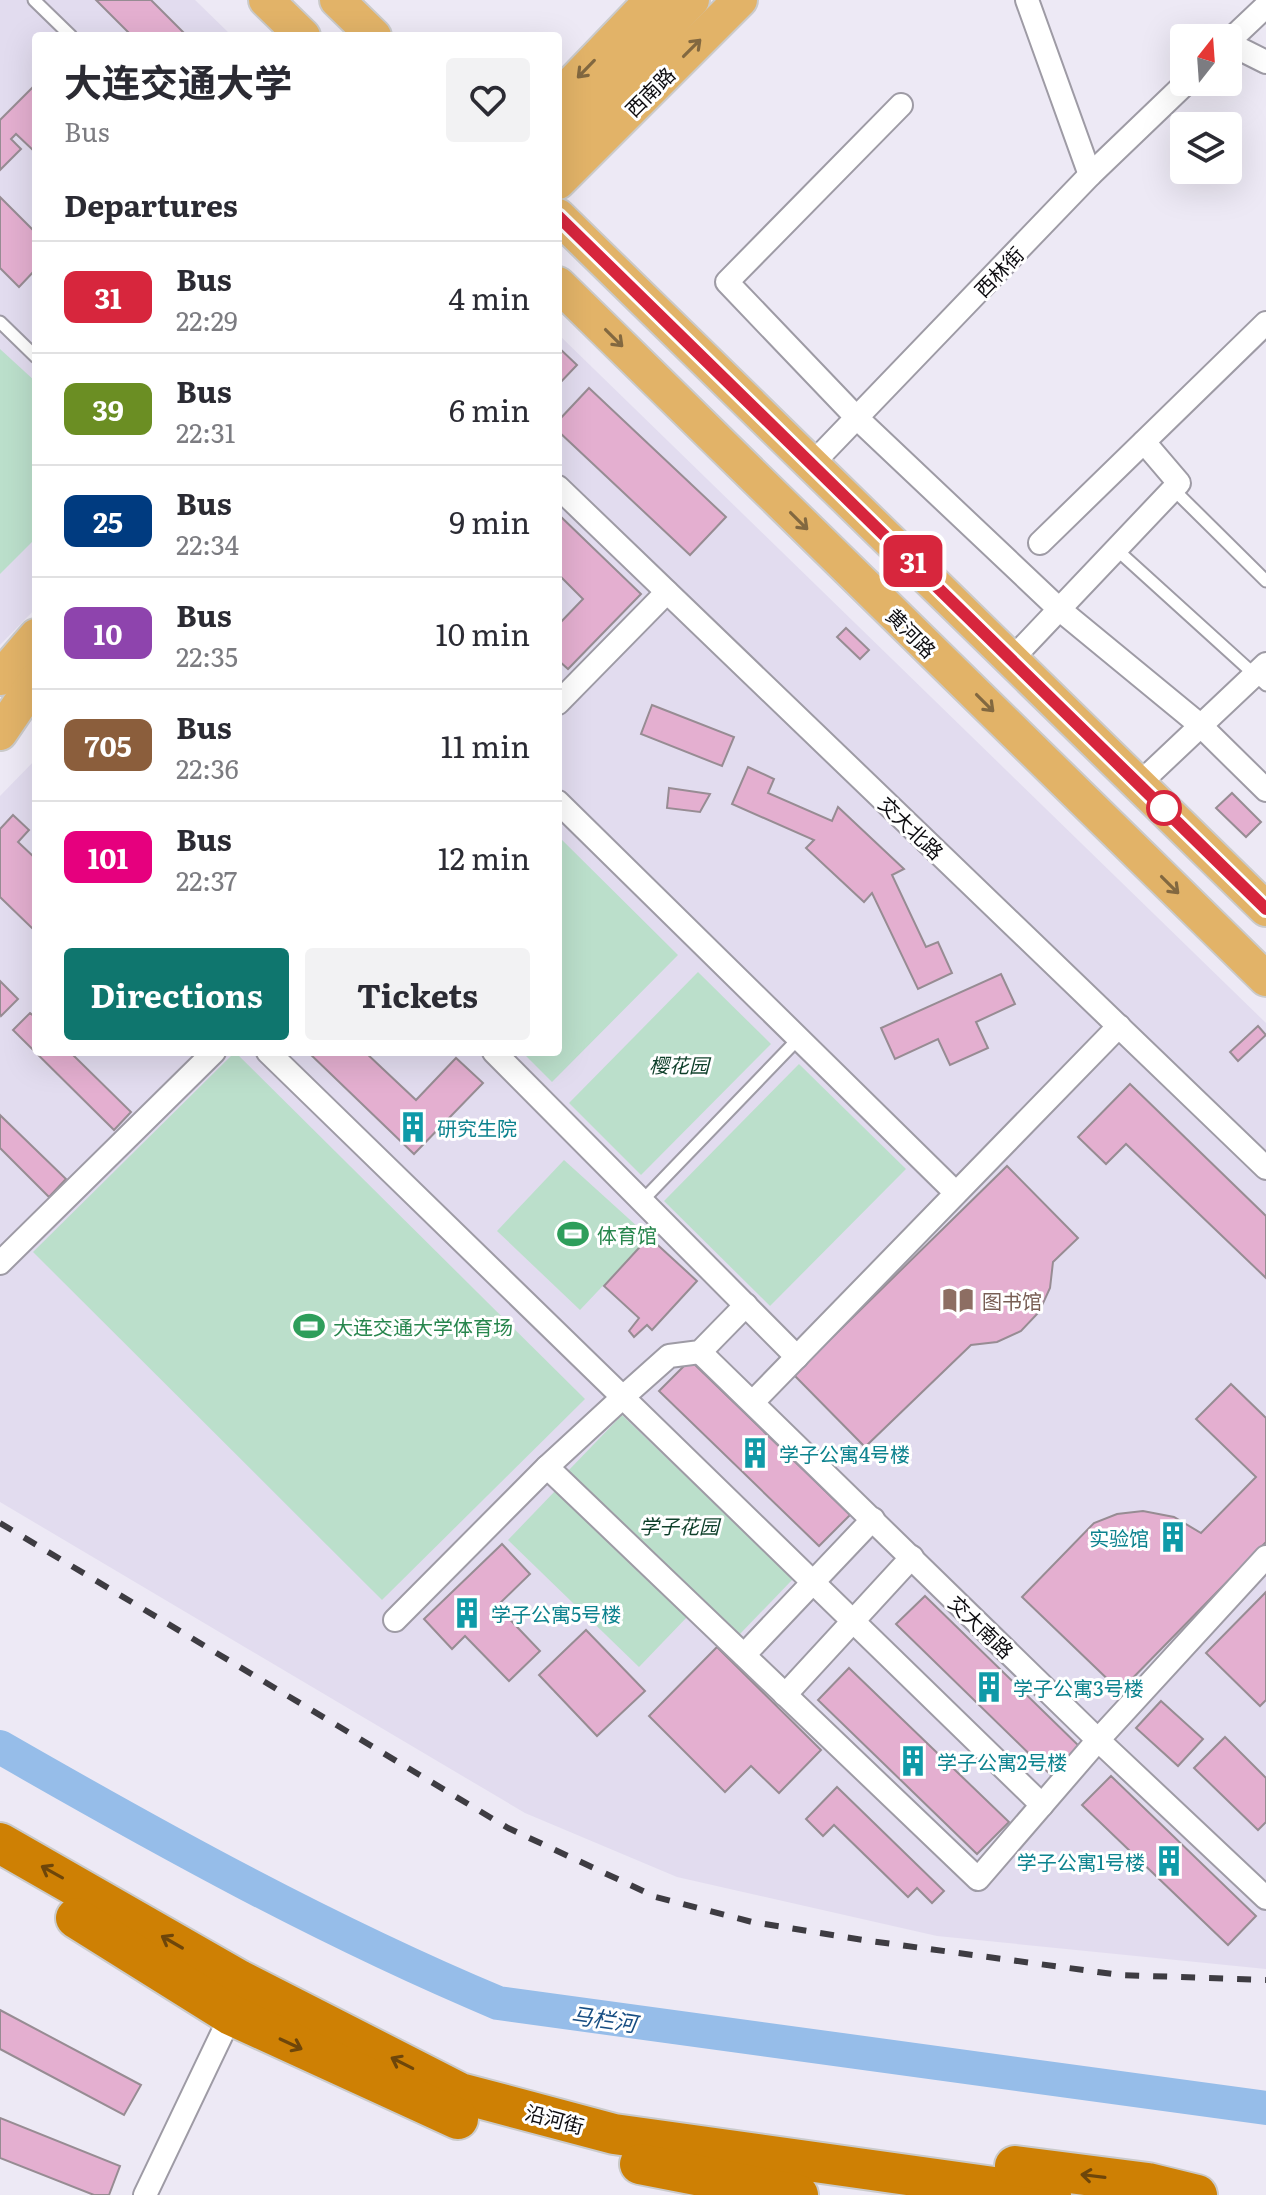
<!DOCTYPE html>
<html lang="en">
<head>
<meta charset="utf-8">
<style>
  body { margin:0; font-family:Literata,"Noto Sans SC",serif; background:#f2f2f3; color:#2b2b33; height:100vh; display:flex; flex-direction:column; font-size:30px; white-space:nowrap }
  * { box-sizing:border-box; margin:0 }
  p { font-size:26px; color:#7c7c81 }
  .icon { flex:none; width:44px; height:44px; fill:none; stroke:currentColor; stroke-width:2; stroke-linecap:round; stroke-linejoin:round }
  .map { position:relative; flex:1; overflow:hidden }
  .panel { position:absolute; left:32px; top:32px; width:530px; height:1024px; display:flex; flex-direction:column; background:#fff; border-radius:8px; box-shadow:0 8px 32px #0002 }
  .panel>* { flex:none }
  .badge { padding:0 16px; border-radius:12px; font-size:28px; line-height:52px }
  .needle { width:52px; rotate:17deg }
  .tools { position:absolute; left:1170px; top:24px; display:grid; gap:16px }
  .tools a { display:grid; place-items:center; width:72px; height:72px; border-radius:8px; background:#fff; box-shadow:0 8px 32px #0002; font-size:40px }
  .map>.badge { position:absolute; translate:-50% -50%; box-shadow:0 0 0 4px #fff }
  h2 { padding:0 32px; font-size:30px; line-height:72px }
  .round { display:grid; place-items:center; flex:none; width:84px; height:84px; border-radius:8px; background:#f2f2f3 }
  .overview { display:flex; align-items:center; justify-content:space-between; height:136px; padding:0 32px }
  h1 { font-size:38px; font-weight:700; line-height:60px }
  .primary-button { display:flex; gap:16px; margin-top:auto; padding:16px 32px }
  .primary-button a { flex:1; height:92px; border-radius:8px; background:#0f766e; color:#fff; font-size:32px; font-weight:700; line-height:92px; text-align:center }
  .primary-button a+a { background:#f2f2f3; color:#2b2b33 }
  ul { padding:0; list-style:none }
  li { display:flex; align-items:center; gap:24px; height:112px; padding:0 32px; border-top:2px solid #e1e1e2 }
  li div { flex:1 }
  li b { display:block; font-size:30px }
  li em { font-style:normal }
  li .badge { min-width:88px; font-weight:700; text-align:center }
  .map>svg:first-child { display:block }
  .built { fill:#e2dcef }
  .green { fill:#bbdfcb }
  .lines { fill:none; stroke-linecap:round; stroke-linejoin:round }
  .river { stroke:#96bde9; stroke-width:34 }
  .building { fill:#e4afd0; stroke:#978c93; stroke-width:2 }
  .lane-casing { stroke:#9e9ba5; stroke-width:15 }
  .street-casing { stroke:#9e9ba5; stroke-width:26 }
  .primary-casing { stroke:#cacaca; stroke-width:38 }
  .highway-casing { stroke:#cacaca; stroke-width:44 }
  .lane { stroke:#fff; stroke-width:11 }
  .street { stroke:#fff; stroke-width:22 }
  .primary { stroke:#e2b368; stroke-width:34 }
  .highway { stroke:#ce8004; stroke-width:40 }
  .rail { stroke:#3e3c42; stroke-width:6; stroke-dasharray:14 14; stroke-linecap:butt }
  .oneway { stroke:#826840 }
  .oneway2 { stroke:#6e460a }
  .line-casing { stroke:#fff; stroke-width:18 }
  .line { stroke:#d7263d; stroke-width:12 }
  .stop-dot { fill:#fff; stroke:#d7263d; stroke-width:4 }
  .labels { text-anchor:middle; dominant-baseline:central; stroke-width:6; stroke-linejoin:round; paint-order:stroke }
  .street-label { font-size:20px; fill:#0d0c10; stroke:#fff }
  .park-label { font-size:20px; font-style:italic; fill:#0e3f2a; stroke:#fff }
  .culture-label { font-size:20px; fill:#0d838f; stroke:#fff; text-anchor:start }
  .leisure-label { font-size:20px; fill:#27864d; stroke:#fff; text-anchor:start }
  .education-label { font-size:20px; fill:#785e54; stroke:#fff; text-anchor:start }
  .water-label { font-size:22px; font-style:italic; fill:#174e83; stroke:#fff }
</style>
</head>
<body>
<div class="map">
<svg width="1266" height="2195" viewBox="0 0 1266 2195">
  <rect width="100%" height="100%" fill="#ede9f5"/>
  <g class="built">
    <path d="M 0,0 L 195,0 L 232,36 L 36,36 L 36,608 L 0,645 Z"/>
    <path d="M 558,334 L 1266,1023 L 1266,1969 L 937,1936 L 677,1877 L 525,1813 L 0,1502 L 0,796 L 36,759 L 36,1052 L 558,1052 Z"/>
  </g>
  <g class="green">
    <path d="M 0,349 L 36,382 L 36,538 L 0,574 Z"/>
    <path d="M 558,836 L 678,955 L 552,1082 L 522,1052 L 558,1052 Z"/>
    <path d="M 698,972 L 771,1044 L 641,1175 L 569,1103 Z"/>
    <path d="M 235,1052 L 585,1399 L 382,1600 L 33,1252 Z"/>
    <path d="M 799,1064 L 906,1169 L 770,1306 L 664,1201 Z"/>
    <path d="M 564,1160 L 649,1237 L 580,1310 L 497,1231 Z"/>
    <path d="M 622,1415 L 793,1579 L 738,1636 L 567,1472 Z"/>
    <path d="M 557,1489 L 688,1616 L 639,1667 L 508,1540 Z"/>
  </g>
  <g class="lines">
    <path class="river" d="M 0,1747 C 162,1840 326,1931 498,2003 L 1266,2108"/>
  </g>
  <g class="building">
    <path d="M 96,0 L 151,0 L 187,36 L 132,36 Z"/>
    <path d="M 36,84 L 36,153 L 16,134 L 11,139 L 21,149 L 0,170 L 0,120 Z"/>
    <path d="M 0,197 L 36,233 L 36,269 L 19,287 L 0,268 Z"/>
    <path d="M 558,347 L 577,365 L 558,385 Z"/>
    <path d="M 589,388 L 726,517 L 690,555 L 558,431 L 558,421 Z"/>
    <path d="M 558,514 L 641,594 L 568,669 L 558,660 L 558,625 L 583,599 L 558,574 Z"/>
    <path d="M 846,628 L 869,650 L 860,659 L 837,637 Z"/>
    <path d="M 652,705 L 734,737 L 722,766 L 641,734 Z"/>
    <path d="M 748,767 L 774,779 L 768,793 L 832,821 L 838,807 L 904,869 L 892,875 L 926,947 L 938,942 L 952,973 L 918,989 L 872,893 L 864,902 L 806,848 L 814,840 L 732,804 Z"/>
    <path d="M 669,788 L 710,794 L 700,812 L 667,808 Z"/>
    <path d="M 1232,793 L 1261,822 L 1246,837 L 1216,808 Z"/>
    <path d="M 13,815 L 29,830 L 18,842 L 36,859 L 36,932 L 0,897 L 0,829 Z"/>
    <path d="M 1001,974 L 1015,1004 L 976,1022 L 988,1048 L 950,1065 L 938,1039 L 895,1059 L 881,1028 Z"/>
    <path d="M 0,981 L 18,999 L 1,1016 L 0,1014 Z"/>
    <path d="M 30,1013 L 36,1018 L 36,1052 L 70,1052 L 131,1112 L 114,1130 L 13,1030 Z"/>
    <path d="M 1258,1026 L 1266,1035 L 1238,1061 L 1230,1052 Z"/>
    <path d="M 308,1052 L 365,1052 L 416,1100 L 456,1058 L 483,1083 L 414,1154 Z"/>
    <path d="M 1130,1084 L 1266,1216 L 1266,1278 L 1126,1144 L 1106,1164 L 1078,1137 Z"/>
    <path d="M 0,1115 L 66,1179 L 49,1197 L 0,1148 Z"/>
    <path d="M 1007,1166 L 1078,1238 L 1053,1262 L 1050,1288 L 1039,1312 L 1021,1331 L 997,1342 L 971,1345 L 865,1447 L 794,1375 Z"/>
    <path d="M 649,1237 L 697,1281 L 652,1330 L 647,1325 L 634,1337 L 629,1331 L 639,1318 L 604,1286 Z"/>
    <path d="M 690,1360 L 850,1515 L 819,1546 L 659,1391 Z"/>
    <path d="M 1231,1384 L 1266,1418 L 1266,1542 L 1120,1691 L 1022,1597 L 1094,1523 L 1117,1514 L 1143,1511 L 1174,1517 L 1201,1533 L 1256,1477 L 1196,1419 Z"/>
    <path d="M 502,1544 L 530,1574 L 497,1606 L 540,1651 L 509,1681 L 465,1636 L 452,1649 L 424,1619 Z"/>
    <path d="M 1266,1592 L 1266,1700 L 1260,1706 L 1206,1653 Z"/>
    <path d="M 925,1596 L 1082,1749 L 1053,1777 L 896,1624 Z"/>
    <path d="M 586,1630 L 645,1691 L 597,1736 L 539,1675 Z"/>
    <path d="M 717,1647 L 821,1750 L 779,1793 L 751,1766 L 725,1792 L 649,1716 Z"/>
    <path d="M 849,1668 L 1009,1822 L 977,1854 L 818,1700 Z"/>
    <path d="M 1161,1701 L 1203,1739 L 1178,1766 L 1136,1728 Z"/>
    <path d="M 1225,1737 L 1266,1778 L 1266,1822 L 1258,1830 L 1194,1768 Z"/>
    <path d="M 1111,1776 L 1256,1916 L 1228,1945 L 1082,1805 Z"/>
    <path d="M 837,1787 L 944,1891 L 932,1903 L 917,1888 L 908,1897 L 834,1825 L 823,1836 L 806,1819 Z"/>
    <path d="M 0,2010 L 141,2085 L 124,2115 L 0,2049 Z"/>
    <path d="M 0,2118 L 120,2166 L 109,2195 L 94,2195 L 0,2158 Z"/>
  </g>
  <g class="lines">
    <defs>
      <g id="lane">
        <path d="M 34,0 L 71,36"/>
        <path d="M 0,322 L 36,357"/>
        <path d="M 1173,489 L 1266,581"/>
        <path d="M 1116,549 L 1266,685"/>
        <path d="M 642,1201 L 799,1038"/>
      </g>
      <g id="street">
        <path d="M 1027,0 L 1090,175"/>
        <path d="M 1228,42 L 1266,6"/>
        <path d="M 1228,43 L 1266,62"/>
        <path d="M 901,105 L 727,282 L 857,418 L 1059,609 L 1200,725 L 1266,790"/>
        <path d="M 813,463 L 1090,175 L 1187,82"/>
        <path d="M 558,487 L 1266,1168"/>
        <path d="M 1040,543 L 1266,323"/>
        <path d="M 1012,659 L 1179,483 L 1144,442"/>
        <path d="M 558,703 L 667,592"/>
        <path d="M 1139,784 L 1266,664"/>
        <path d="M 558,802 L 956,1193"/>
        <path d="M 268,1052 L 1042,1805"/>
        <path d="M 494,1052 L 797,1357"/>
        <path d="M 0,1263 L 214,1052"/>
        <path d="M 700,1352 L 1098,1740 L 1266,1898"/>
        <path d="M 753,1402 L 1119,1026"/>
        <path d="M 547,1467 L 978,1879 L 1098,1740 L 1266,1557"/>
        <path d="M 395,1620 L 547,1467 L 623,1397 L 669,1356 L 700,1352 L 746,1305"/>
        <path d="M 744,1655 L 873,1519"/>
        <path d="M 785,1695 L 912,1557"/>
        <path d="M 145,2195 L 231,2015"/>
      </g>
      <g id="primary">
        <path d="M 266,0 L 303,36"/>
        <path d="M 337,0 L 374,36"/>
        <path d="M 558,98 L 652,0"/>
        <path d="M 558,139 L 692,0"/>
        <path d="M 558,182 L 740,0"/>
        <path d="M 558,216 L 1266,909"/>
        <path d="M 558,284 L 1266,979"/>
        <path d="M 0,678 L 36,636"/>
        <path d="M 0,733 L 36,680"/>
      </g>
      <g id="highway">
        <path d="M 0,1843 L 239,1980 L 460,2093 L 614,2134 L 1051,2195"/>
        <path d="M 76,1918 L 231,2015 L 458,2119"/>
        <path d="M 640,2164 L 798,2195"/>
        <path d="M 1015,2166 L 1148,2183 L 1197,2195"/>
      </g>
    </defs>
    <use href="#lane" class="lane-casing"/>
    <use href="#street" class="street-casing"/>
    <use href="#primary" class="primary-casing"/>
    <use href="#highway" class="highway-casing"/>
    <use href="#lane" class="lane"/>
    <use href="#street" class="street"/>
    <use href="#primary" class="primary"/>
    <use href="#highway" class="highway"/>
    <path class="rail" d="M 0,1523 L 508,1828 L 656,1897 L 752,1922 L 863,1940 L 1120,1975 L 1266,1980"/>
  </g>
  <defs><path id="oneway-shaft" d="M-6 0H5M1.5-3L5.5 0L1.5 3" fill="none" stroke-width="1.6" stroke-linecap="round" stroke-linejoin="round" transform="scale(2)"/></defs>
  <g class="oneway">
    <use href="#oneway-shaft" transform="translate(692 48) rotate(-45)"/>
    <use href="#oneway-shaft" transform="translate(586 69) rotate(134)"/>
    <use href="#oneway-shaft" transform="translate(614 338) rotate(45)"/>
    <use href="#oneway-shaft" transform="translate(799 521) rotate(45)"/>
    <use href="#oneway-shaft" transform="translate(985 703) rotate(45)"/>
    <use href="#oneway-shaft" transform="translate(1170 885) rotate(45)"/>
  </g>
  <g class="oneway2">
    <use href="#oneway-shaft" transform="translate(52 1872) rotate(-151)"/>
    <use href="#oneway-shaft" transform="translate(172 1942) rotate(-150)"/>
    <use href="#oneway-shaft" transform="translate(291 2044) rotate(25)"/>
    <use href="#oneway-shaft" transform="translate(402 2063) rotate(-153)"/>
    <use href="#oneway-shaft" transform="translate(1093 2176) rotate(-173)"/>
  </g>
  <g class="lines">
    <defs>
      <path id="line" d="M 558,216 L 1266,909"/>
    </defs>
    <use href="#line" class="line-casing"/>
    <use href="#line" class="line"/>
  </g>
  <defs>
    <symbol id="building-bare" viewBox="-9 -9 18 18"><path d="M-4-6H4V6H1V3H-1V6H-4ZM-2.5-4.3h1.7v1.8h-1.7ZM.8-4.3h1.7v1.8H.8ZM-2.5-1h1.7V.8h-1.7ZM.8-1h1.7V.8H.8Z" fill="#0f9aa8" stroke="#fff" stroke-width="2.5" paint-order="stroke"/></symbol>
    <symbol id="stadium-bare" viewBox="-9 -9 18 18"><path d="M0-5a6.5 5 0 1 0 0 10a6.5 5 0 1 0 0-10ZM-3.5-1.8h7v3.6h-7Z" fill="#2e9e5b" stroke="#fff" stroke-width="2.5" paint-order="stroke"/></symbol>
    <symbol id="library-bare" viewBox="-9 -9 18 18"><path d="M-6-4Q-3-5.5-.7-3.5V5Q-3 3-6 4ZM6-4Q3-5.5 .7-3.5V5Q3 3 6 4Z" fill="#8d6e63" stroke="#fff" stroke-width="2.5" paint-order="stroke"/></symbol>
  </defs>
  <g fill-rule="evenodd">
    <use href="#building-bare" x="391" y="1105" width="44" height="44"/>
    <use href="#stadium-bare" x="551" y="1212" width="44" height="44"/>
    <use href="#library-bare" x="936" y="1278" width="44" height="44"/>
    <use href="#stadium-bare" x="287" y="1304" width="44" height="44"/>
    <use href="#building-bare" x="733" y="1431" width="44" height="44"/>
    <use href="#building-bare" x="1151" y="1515" width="44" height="44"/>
    <use href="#building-bare" x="445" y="1591" width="44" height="44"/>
    <use href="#building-bare" x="967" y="1665" width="44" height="44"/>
    <use href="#building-bare" x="891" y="1739" width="44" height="44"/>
    <use href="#building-bare" x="1147" y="1839" width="44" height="44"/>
  </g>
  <circle class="stop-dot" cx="1164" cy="808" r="16"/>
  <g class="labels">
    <g class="street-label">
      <text transform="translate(649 91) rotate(-45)">西南路</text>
      <text transform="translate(998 271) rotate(-46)">西林街</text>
      <text transform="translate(912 632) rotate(45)">黄河路</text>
      <text transform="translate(912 827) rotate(44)">交大北路</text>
      <text transform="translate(982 1626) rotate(44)">交大南路</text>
      <text transform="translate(555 2118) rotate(15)">沿河街</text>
    </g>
    <g class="park-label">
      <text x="679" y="1064">樱花园</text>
      <text x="679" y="1525">学子花园</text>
    </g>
    <g class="culture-label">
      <text x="437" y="1127">研究生院</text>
      <text x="779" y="1453">学子公寓4号楼</text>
      <text x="1149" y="1537" text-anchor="end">实验馆</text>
      <text x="491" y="1613">学子公寓5号楼</text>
      <text x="1013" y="1687">学子公寓3号楼</text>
      <text x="937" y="1761">学子公寓2号楼</text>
      <text x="1145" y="1861" text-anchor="end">学子公寓1号楼</text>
    </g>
    <g class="leisure-label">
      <text x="597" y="1234">体育馆</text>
      <text x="333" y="1326">大连交通大学体育场</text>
    </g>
    <g class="education-label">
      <text x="982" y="1300">图书馆</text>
    </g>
    <g class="water-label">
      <text transform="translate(604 2018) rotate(8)">马栏河</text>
    </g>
  </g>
</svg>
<div class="tools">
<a><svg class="needle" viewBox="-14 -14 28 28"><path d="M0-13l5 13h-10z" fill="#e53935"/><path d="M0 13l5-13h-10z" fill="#7c7c81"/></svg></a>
<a><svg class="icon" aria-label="layers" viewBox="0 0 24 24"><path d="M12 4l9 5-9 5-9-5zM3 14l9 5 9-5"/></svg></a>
</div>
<b class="badge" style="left:913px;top:561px;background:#d7263d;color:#fff">31</b>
<section class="panel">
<div class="overview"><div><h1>大连交通大学</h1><p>Bus</p></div><a class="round"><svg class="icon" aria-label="heart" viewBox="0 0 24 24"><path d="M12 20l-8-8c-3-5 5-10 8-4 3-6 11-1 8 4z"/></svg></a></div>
<h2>Departures</h2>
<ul>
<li><span class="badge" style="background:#d7263d;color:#fff">31</span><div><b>Bus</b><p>22:29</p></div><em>4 min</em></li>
<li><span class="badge" style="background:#6b8e23;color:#fff">39</span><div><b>Bus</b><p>22:31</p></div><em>6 min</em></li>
<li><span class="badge" style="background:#003b80;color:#fff">25</span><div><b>Bus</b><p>22:34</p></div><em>9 min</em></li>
<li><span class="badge" style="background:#8e44ad;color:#fff">10</span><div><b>Bus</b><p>22:35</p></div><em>10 min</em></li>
<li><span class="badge" style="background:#8b5e3c;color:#fff">705</span><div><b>Bus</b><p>22:36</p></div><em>11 min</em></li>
<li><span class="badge" style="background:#e6007e;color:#fff">101</span><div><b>Bus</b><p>22:37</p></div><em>12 min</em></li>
</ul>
<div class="primary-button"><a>Directions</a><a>Tickets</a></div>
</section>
</div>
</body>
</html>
